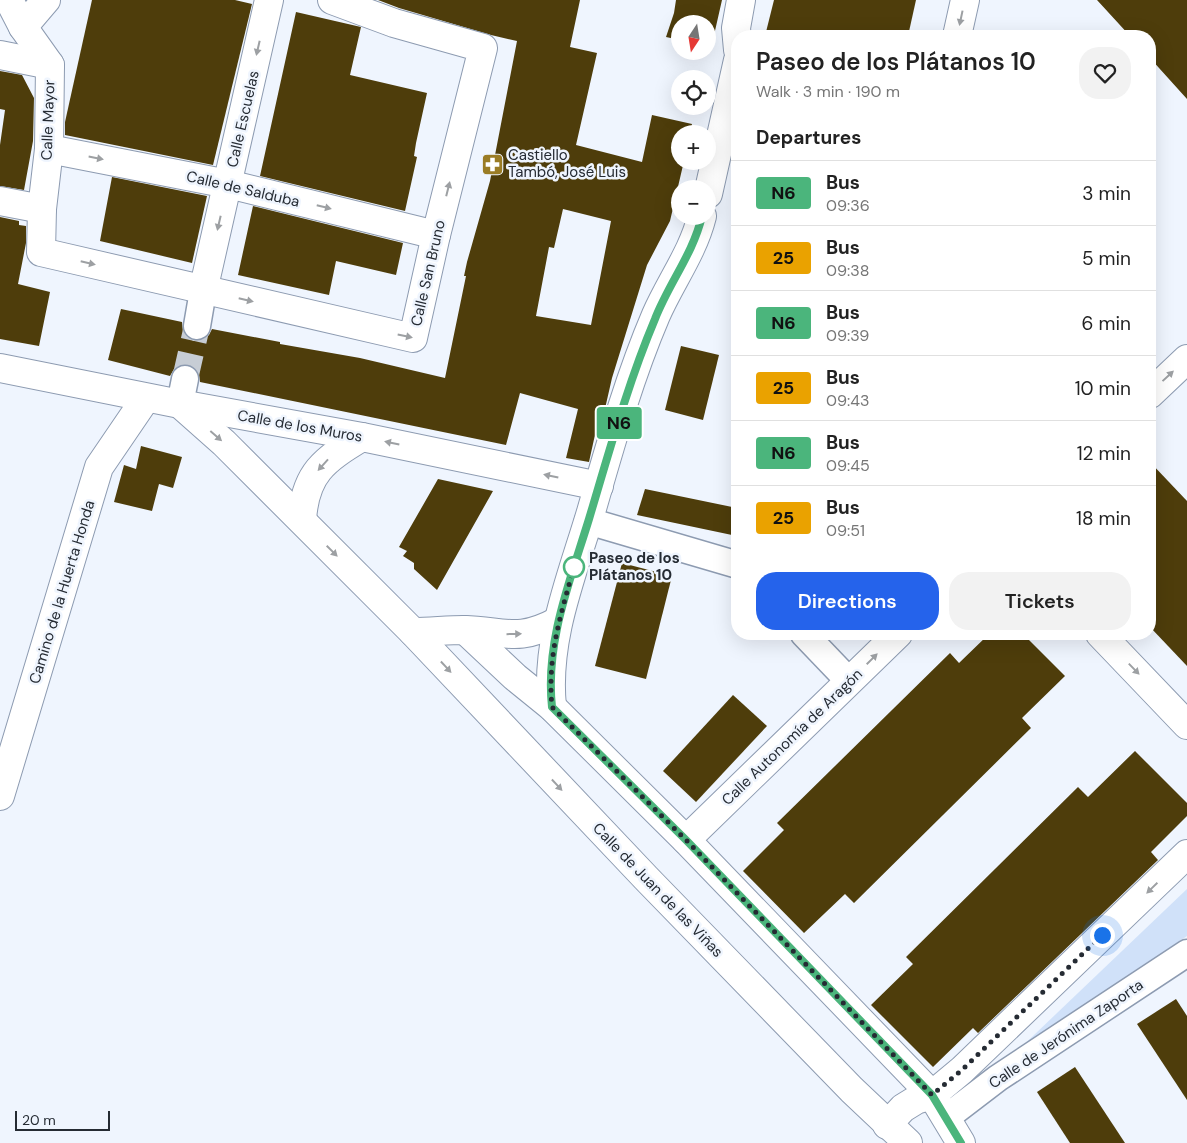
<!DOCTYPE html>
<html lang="en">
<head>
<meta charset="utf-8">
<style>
  body { margin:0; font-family:"DM Sans",sans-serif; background:#f2f2f2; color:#222; height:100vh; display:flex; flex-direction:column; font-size:19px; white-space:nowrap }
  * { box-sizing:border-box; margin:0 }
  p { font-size:16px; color:#767676 }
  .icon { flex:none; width:28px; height:28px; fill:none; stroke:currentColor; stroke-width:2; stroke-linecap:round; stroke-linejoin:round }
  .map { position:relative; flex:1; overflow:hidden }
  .drawer { position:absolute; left:731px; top:30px; width:425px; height:610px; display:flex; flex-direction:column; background:#fff; border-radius:20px; box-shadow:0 5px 20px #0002 }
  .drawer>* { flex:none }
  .badge { padding:0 10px; border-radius:4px; font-size:18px; line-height:32px }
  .needle { width:32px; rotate:192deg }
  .tools { position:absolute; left:671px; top:15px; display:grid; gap:10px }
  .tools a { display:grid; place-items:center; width:45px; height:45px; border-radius:50%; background:#fff; box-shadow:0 5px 20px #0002; font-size:25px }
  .scale { position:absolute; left:15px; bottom:12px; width:95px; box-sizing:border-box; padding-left:5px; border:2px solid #252b33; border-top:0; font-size:14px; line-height:18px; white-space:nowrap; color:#252b33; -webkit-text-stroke:4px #eff5fe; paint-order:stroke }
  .you { position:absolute; width:25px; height:25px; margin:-12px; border:4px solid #fff; border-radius:50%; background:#1a73e8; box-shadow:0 0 0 8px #1a73e833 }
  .map>.badge { position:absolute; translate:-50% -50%; box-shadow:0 0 0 2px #fff }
  h2 { padding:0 25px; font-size:19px; line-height:45px }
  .round { display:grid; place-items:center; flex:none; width:52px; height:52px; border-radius:20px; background:#f2f2f2 }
  .overview { display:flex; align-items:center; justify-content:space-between; height:85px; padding:0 25px }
  h1 { font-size:24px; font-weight:600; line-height:38px }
  .button { display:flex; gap:10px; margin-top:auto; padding:10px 25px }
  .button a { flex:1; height:58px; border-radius:20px; background:#2563eb; color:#fff; font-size:20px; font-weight:600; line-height:58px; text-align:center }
  .button a+a { background:#f2f2f2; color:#222 }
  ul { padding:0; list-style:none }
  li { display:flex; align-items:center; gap:15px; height:65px; padding:0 25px; border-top:1px solid #e0e0e0 }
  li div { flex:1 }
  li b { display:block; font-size:19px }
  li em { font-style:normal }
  li .badge { min-width:55px; font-weight:700; text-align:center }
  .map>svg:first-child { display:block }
  .green { fill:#d0e1f9 }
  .building { fill:#4e3d0b; fill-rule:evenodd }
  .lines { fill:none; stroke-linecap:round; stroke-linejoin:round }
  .pedestrian-tunnel { stroke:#c7cdd5; stroke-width:26; stroke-dasharray:26 13; stroke-linecap:butt }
  .pedestrian-casing { stroke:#8d9bb1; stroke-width:29 }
  .minor-casing { stroke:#8d9bb1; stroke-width:30 }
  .pedestrian { stroke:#fff; stroke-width:26 }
  .minor { stroke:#fff; stroke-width:28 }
  .oneway { fill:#9da0a3 }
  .line-casing { stroke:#fff; stroke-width:11 }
  .line { stroke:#4bb57c; stroke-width:8 }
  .walk { stroke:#252b33; stroke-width:5; stroke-dasharray:0 9 }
  .stop-dot { fill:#fff; stroke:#4bb57c; stroke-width:2.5 }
  .labels { text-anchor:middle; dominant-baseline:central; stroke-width:5; stroke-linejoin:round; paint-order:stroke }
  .street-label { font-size:15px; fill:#252b33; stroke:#eff5fe }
  .poi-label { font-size:15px; fill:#252b33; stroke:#eff5fe; text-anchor:start }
  .stop-label { font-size:15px; font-weight:bold; fill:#252b33; stroke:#eff5fe; text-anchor:start }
</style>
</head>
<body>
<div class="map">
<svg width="1187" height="1143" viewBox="0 0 1187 1143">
  <rect width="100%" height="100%" fill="#eff5fe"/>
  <path class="green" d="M 1187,889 L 1187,936 L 1013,1055 Z"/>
  <g class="building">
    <path d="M 92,0 L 235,0 L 252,4 L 213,165 L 65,135 L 65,122 Z"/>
    <path d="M 378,0 L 580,0 L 570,47 L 597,53 L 576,145 L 642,162 L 652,115 L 692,124 L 690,134 L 680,134 L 680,161 L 684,161 L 670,221 L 647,265 L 612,378 L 604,413 L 600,412 L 589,462 L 566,458 L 578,409 L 520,393 L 506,445 L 200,382 L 199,374 L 194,367 L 188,364 L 180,365 L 174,369 L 170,376 L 108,360 L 121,309 L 182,322 L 183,332 L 188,338 L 194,341 L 203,340 L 209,335 L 212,329 L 280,342 L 280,344 L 360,358 L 445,378 L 466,276 L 464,276 L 467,262 L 490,181 L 517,41 L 491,35 L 399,8 ZM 563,209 L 611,221 L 591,325 L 536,316 L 549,247 L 554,248 Z"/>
    <path d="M 676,0 L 722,0 L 712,44 L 708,44 L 708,24 L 680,24 L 680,40 L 666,37 L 674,13 Z"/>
    <path d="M 774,0 L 916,0 L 908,36 L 765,36 Z"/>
    <path d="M 1097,0 L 1187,0 L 1187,99 L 1150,58 L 1150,36 L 1130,36 Z"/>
    <path d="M 296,12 L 361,27 L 350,75 L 427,93 L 416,143 L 414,156 L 417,157 L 405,211 L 260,176 Z"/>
    <path d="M 0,71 L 22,75 L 34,98 L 33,141 L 24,190 L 0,186 L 0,145 L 5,110 L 0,109 Z"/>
    <path d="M 112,177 L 207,196 L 192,263 L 100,241 Z"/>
    <path d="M 253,206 L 403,243 L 396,275 L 336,261 L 329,295 L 238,275 Z"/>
    <path d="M 0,217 L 19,221 L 19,225 L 26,226 L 26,243 L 18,284 L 50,292 L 39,346 L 0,339 Z"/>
    <path d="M 681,346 L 719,355 L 703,420 L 665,410 Z"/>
    <path d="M 141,446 L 182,457 L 173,488 L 159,484 L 152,511 L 114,502 L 124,465 L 136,469 Z"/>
    <path d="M 1150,462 L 1187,501 L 1187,666 L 1150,627 Z"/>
    <path d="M 438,479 L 493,491 L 437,590 L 414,569 L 414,563 L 403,556 L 407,551 L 399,547 Z"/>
    <path d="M 645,489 L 737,508 L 732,535 L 637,515 Z"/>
    <path d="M 622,563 L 672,576 L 646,679 L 595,666 Z"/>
    <path d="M 989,634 L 1023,634 L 1065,676 L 1022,718 L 1031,728 L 854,903 L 845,894 L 804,933 L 743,871 L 784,830 L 777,823 L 950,653 L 959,663 Z"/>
    <path d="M 733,695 L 767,726 L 696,802 L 663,771 Z"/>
    <path d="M 1135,751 L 1187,803 L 1187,816 L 1151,852 L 1158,860 L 978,1033 L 973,1028 L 933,1067 L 871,1005 L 913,964 L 906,957 L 1078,787 L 1088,797 Z"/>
    <path d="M 1176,999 L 1187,1016 L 1187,1100 L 1137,1024 Z"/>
    <path d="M 1075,1067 L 1125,1143 L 1070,1143 L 1037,1092 Z"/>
  </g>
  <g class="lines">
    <path class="pedestrian-tunnel" d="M 185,379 L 197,326"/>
    <defs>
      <g id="pedestrian">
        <path d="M 197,326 L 203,291"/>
        <path d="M 180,404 L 185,379"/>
        <path d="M 588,521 L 738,565"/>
        <path d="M 804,634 L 849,681"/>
        <path d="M 947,1117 L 998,1078 L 1187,953"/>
      </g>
      <g id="minor">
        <path d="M 9,0 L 23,27 L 50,65 L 49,149 L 42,209 L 41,252 L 413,338 L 436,235 L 483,48 L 394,23 L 332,0"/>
        <path d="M 23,27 L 46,0"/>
        <path d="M 957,36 L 965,0"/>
        <path d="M 738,50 L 736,28 L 741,0"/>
        <path d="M 0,55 L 50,65"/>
        <path d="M 49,149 L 228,184 L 436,235"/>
        <path d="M 708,194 L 738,60"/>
        <path d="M 0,201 L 42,209"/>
        <path d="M 203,291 L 269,0"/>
        <path d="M 0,368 L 180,404 L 362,437 L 599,486"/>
        <path d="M 1150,394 L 1187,359"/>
        <path d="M 180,404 L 224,443 L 413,632 L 646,878 L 852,1090 L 908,1143"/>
        <path d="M 302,520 C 305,473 324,460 362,437"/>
        <path d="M 465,630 L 515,677 L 552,707 L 686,840 L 932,1095 L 961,1143"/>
        <path d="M 413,632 C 430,632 447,630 464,630 C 505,631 517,643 558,621"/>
        <path d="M 1100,634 L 1187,725"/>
        <path d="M 552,707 C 545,639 572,576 591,512 C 610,446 629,378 656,315 C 671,281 693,252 702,216"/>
        <path d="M 0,796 L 99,467 L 146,398"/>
        <path d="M 686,840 L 898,634"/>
        <path d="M 887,1125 L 903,1108 L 916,1100 L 932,1095 L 962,1070 L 1187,854"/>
      </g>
    </defs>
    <use href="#pedestrian" class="pedestrian-casing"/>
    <use href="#minor" class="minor-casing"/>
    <use href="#pedestrian" class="pedestrian"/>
    <use href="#minor" class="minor"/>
  </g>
  <defs><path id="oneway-solid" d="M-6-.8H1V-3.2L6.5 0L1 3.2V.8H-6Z" transform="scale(1.25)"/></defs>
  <g class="oneway">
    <use href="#oneway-solid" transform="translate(961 18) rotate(102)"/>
    <use href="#oneway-solid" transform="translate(258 48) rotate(103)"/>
    <use href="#oneway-solid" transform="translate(96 158) rotate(11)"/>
    <use href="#oneway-solid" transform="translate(448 189) rotate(-76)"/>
    <use href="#oneway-solid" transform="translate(324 207) rotate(14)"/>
    <use href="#oneway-solid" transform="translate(219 223) rotate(103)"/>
    <use href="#oneway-solid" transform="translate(88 263) rotate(13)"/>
    <use href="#oneway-solid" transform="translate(246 300) rotate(13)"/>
    <use href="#oneway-solid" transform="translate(405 336) rotate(12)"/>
    <use href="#oneway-solid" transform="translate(1168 376) rotate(-43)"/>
    <use href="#oneway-solid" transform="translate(216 436) rotate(41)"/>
    <use href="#oneway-solid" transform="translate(392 443) rotate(-168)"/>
    <use href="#oneway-solid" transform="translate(323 465) rotate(132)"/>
    <use href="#oneway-solid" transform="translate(551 476) rotate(-168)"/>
    <use href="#oneway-solid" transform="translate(332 551) rotate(45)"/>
    <use href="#oneway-solid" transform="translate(514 634) rotate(-1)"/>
    <use href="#oneway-solid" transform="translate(872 659) rotate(-45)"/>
    <use href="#oneway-solid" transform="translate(446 667) rotate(47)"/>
    <use href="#oneway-solid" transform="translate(1134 669) rotate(46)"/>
    <use href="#oneway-solid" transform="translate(557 785) rotate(47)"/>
    <use href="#oneway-solid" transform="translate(1152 888) rotate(136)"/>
  </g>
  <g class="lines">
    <defs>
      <path id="line" d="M 702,216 C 693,254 669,283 655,319 C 628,383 609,452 589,519 C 570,581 545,642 552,707 L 686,840 L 932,1095 L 961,1143"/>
    </defs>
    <use href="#line" class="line-casing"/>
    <use href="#line" class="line"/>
    <path class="walk" d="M 574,567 C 561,614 547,656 552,707 L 686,840 L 932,1095 L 962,1070 L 1102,935"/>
  </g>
  <defs>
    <symbol id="pharmacy-square" viewBox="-11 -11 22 22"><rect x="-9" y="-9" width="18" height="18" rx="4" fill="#9a7c25" stroke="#eff5fe"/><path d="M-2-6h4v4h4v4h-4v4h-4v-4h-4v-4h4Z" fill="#fff"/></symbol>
  </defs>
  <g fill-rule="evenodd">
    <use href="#pharmacy-square" x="480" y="152" width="25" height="25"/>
  </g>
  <circle class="stop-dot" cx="574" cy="567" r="10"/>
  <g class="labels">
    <g class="street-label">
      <text transform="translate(243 119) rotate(-77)">Calle Escuelas</text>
      <text transform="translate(48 120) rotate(-88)">Calle Mayor</text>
      <text transform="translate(243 189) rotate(13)">Calle de Salduba</text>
      <text transform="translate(428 273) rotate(-77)">Calle San Bruno</text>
      <text transform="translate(300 426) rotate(10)">Calle de los Muros</text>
      <text transform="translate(62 592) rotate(-73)">Camino de la Huerta Honda</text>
      <text transform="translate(792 737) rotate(-44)">Calle Autonomía de Aragón</text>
      <text transform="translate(658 890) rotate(46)">Calle de Juan de las Viñas</text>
      <text transform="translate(1066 1034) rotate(-34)">Calle de Jerónima Zaporta</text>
    </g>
    <g class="poi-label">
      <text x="508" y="155">Castiello<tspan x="508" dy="17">Tambó, José Luis</tspan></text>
    </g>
    <g class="stop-label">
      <text x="589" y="558">Paseo de los<tspan x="589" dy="17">Plátanos 10</tspan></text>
    </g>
  </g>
</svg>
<div class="tools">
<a><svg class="needle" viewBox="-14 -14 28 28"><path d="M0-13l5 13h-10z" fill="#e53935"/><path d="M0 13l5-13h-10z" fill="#767676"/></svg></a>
<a><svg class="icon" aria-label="locate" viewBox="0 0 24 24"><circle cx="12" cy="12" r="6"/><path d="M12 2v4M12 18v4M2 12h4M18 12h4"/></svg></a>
<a>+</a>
<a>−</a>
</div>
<div class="scale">20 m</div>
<div class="you" style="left:1102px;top:935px"></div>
<b class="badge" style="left:619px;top:423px;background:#4bb57c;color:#111">N6</b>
<section class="drawer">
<div class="overview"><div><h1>Paseo de los Plátanos 10</h1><p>Walk · 3 min · 190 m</p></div><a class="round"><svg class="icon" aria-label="heart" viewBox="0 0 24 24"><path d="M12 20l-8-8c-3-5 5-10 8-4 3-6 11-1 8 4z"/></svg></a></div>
<h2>Departures</h2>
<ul>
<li><span class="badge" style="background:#4bb57c;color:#111">N6</span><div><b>Bus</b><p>09:36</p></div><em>3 min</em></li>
<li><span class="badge" style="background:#eaa200;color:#111">25</span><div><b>Bus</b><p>09:38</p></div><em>5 min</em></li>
<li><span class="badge" style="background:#4bb57c;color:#111">N6</span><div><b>Bus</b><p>09:39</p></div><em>6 min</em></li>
<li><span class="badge" style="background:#eaa200;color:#111">25</span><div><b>Bus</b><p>09:43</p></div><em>10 min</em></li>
<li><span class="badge" style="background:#4bb57c;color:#111">N6</span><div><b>Bus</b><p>09:45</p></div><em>12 min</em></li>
<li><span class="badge" style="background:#eaa200;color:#111">25</span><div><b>Bus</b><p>09:51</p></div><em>18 min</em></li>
</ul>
<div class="button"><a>Directions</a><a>Tickets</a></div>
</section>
</div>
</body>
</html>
